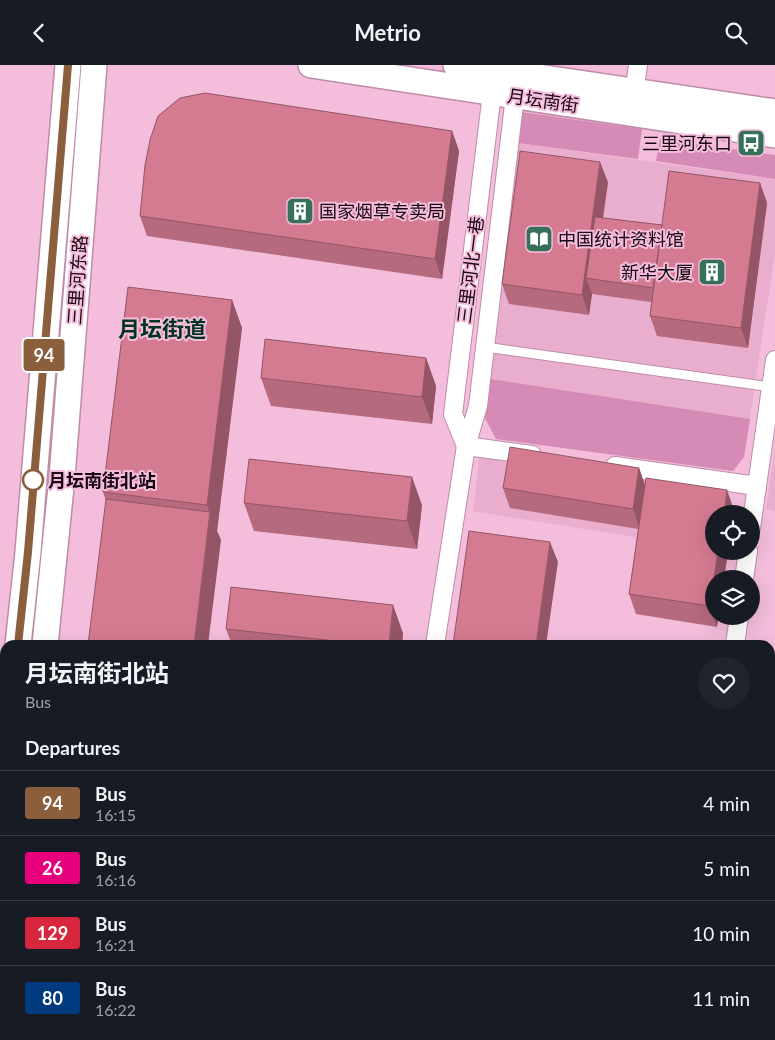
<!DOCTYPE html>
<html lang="en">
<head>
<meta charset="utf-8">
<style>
  body { margin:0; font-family:Lato,"Noto Sans SC",sans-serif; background:#20242c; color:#f1f3f6; height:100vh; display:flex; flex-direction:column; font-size:19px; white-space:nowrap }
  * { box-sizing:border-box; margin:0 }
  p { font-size:16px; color:#9ea1a6 }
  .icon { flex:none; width:28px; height:28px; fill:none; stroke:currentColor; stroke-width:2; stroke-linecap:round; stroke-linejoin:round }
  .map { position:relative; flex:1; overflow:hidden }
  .side { position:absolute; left:0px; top:575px; width:775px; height:400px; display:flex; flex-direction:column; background:#171b24; border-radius:15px 15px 0 0; box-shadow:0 5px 20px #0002 }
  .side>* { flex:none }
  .badge { padding:0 10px; border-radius:4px; font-size:18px; line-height:32px }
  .controls { position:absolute; left:705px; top:440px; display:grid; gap:10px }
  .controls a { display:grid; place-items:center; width:55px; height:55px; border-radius:50%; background:#171b24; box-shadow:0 5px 20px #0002; font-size:25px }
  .map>.badge { position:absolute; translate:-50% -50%; box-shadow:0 0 0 2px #fff }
  h2 { padding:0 25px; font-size:19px; line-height:45px }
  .round { display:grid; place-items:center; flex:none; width:52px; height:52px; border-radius:26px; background:#20242c }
  .head { display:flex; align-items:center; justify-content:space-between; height:85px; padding:0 25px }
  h1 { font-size:24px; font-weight:700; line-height:38px }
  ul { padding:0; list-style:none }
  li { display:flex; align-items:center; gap:15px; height:65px; padding:0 25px; border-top:1px solid #363941 }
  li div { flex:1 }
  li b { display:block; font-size:19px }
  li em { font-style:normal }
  li .badge { min-width:55px; font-weight:700; text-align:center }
  header { display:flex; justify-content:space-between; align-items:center; height:65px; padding:0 25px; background:#171b24; font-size:22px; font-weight:700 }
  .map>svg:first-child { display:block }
  .built { fill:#e9aece }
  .green { fill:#d58bb5 }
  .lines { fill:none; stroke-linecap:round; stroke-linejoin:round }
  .service-casing { stroke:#bf8ca8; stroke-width:11 }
  .minor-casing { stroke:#bf8ca8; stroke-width:20 }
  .secondary-casing { stroke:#bf8ca8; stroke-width:28 }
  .service { stroke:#fff; stroke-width:9 }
  .minor { stroke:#fff; stroke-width:18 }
  .secondary { stroke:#fff; stroke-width:25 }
  .wall { fill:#b66a7d }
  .shaded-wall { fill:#945666 }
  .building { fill:#d47b91; stroke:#945666 }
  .line-casing { stroke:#fff; stroke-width:11 }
  .line { stroke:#8b5e3c; stroke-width:8 }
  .stop-dot { fill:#fff; stroke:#8b5e3c; stroke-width:2.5 }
  .labels { text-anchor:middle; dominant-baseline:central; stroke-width:4; stroke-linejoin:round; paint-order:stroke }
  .street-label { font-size:18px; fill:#180711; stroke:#f3bddb }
  .poi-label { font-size:18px; fill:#180711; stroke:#f3bddb; text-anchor:end }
  .stop-label { font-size:18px; font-weight:bold; fill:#180711; stroke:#f3bddb; text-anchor:start }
  .district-label { font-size:22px; font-weight:bold; fill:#032; stroke:#f3bddb }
</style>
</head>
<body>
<header><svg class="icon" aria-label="back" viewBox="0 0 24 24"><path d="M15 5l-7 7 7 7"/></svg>Metrio<svg class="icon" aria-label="search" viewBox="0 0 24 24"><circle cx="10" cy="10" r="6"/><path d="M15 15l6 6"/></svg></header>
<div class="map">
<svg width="775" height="975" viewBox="0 0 775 975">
  <rect width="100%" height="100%" fill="#f3bddb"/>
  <g class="built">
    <path d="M 518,78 L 775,114 L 775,188 L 744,392 L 733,406 L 496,374 L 485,353 Z"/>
    <path d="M 775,382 L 775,446 L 766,444 Z"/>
    <path d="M 483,390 L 647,415 L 640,473 L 473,446 L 479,395 Z"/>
  </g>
  <g class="green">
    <path d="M 521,47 L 642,64 L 638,94 L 518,78 Z"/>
    <path d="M 660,74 L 775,90 L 775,114 L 656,96 Z"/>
    <path d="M 490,314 L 750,354 L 744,392 L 733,406 L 496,374 L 485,353 Z"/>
    <path d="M 398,970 L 557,970 L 556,975 L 397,975 Z"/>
  </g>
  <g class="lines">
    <defs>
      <path id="service" d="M 485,282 L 771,322"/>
      <g id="minor">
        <path d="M 633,37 L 638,0"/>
        <path d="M 466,381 L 453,349 L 492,28"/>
        <path d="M 466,381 L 532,390"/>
        <path d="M 615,401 L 757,421"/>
        <path d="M 751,463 L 775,295"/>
        <path d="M 744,514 L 748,486"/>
        <path d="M 435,580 L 466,381 L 478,341 L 515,31"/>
        <path d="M 735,580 L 739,551"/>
        <path d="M 770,746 L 775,747"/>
        <path d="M 375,975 L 376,970"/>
      </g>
      <g id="secondary">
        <path d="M 311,0 L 775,70"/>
        <path d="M 456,0 L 775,47"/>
        <path d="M 18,580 L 28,487 L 68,0"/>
        <path d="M 45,580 L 62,412 L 94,0"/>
        <path d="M 0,755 L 5,707"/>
        <path d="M 10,975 L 11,970"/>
      </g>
    </defs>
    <use href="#service" class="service-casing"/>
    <use href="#minor" class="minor-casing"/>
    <use href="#secondary" class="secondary-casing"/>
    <use href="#service" class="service"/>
    <use href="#minor" class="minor"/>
    <use href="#secondary" class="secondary"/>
  </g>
  <g class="wall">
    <path d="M 452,66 L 459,86 L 442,214 L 147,171 L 140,151 Z"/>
    <path d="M 608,117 L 603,153 L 662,160 L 760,118 L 767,138 L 748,283 L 657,271 L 650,251 L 651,237 L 592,229 L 589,250 L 509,239 L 502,219 Z"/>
    <path d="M 232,235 L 242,263 L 217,466 L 221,475 L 106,436 L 103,427 Z"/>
    <path d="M 426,293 L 436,321 L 432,359 L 271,341 L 261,313 Z"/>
    <path d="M 639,403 L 645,420 L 734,445 L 724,514 L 714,514 L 717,562 L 636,549 L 629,529 L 638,464 L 510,443 L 503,423 Z"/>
    <path d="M 244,438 L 422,440 L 417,484 L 254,466 Z"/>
    <path d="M 226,564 L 403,568 L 402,580 L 232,580 Z"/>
    <path d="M 233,970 L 348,970 L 347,975 L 272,975 Z"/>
  </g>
  <g class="shaded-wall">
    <path d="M 452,66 L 459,86 L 442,214 L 435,194 Z"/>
    <path d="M 600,97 L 608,117 L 594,214 L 586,213 L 592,229 L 589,250 L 582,230 Z"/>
    <path d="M 760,118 L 767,138 L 748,283 L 741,263 Z"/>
    <path d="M 232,235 L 242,263 L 217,466 L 221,475 L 208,580 L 194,580 L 210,449 L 207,440 Z"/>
    <path d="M 426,293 L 436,321 L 432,359 L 422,332 Z"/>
    <path d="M 639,403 L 646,423 L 640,464 L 633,444 Z"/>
    <path d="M 412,412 L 422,440 L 417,484 L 407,456 Z"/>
    <path d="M 727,425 L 734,445 L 734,449 L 724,449 Z"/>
    <path d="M 550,477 L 558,497 L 546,580 L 536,580 Z"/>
    <path d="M 718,486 L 728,486 L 724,514 L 714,514 Z"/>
    <path d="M 714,515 L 714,551 L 719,551 L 717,562 L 710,541 Z"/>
    <path d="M 393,540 L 403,568 L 402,580 L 389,580 Z"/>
    <path d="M 341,970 L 348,970 L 347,975 L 342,975 Z"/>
  </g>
  <g class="building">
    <path d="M 205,28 L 452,66 L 435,194 L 140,151 L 145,100 L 150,75 L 158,51 L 180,33 Z"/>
    <path d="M 520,86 L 600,97 L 582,230 L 502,219 Z"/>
    <path d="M 669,106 L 760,118 L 741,263 L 650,251 Z"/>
    <path d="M 595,152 L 662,160 L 653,223 L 586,213 Z"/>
    <path d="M 128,222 L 232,235 L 207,440 L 103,427 Z"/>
    <path d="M 265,274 L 426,293 L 422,332 L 261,313 Z"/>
    <path d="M 510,382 L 639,403 L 633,444 L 503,423 Z"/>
    <path d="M 249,394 L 412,412 L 407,456 L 244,438 Z"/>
    <path d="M 646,413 L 727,425 L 724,449 L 714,449 L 714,486 L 718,486 L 710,541 L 629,529 Z"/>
    <path d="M 106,434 L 210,447 L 194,580 L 88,580 Z"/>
    <path d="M 469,466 L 550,477 L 536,580 L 453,580 Z"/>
    <path d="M 231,522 L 393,540 L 389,580 L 373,580 L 226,564 Z"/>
  </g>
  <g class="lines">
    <defs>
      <path id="line" d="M 18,580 L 28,487 L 68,0"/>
    </defs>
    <use href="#line" class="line-casing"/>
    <use href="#line" class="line"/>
  </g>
  <defs>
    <symbol id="bus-square" viewBox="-11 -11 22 22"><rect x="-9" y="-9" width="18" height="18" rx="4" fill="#377059" stroke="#f3bddb"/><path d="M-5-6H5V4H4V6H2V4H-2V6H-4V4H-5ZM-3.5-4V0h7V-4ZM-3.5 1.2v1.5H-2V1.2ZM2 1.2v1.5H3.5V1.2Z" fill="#fff"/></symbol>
    <symbol id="building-square" viewBox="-11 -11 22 22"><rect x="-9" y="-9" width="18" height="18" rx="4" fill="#377059" stroke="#f3bddb"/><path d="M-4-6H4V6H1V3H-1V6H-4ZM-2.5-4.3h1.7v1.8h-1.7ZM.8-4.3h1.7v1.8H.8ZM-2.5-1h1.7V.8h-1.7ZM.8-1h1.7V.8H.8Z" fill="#fff"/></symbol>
    <symbol id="library-square" viewBox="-11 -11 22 22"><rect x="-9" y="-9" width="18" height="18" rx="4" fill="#377059" stroke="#f3bddb"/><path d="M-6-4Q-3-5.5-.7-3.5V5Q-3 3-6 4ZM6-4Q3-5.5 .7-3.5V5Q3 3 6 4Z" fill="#fff"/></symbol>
  </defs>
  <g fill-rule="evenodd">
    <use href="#bus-square" x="735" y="62" width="32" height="32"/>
    <use href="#building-square" x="284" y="130" width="32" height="32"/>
    <use href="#library-square" x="523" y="158" width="32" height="32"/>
    <use href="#building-square" x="696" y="191" width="32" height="32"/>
  </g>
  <circle class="stop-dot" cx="33" cy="415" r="10"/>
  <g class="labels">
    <g class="street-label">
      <text transform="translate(543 35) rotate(8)">月坛南街</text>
      <text transform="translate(470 205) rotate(-83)">三里河北一巷</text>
      <text transform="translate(77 215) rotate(-86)">三里河东路</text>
    </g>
    <g class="poi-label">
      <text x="732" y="78">三里河东口</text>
      <text x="319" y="146" text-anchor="start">国家烟草专卖局</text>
      <text x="558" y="174" text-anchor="start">中国统计资料馆</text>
      <text x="693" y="207">新华大厦</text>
    </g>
    <g class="stop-label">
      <text x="48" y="415">月坛南街北站</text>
    </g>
    <g class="district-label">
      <text x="162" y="263">月坛街道</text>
    </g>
  </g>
</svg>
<div class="controls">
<a><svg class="icon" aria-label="locate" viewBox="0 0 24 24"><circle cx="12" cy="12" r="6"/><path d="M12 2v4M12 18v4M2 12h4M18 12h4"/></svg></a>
<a><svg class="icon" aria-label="layers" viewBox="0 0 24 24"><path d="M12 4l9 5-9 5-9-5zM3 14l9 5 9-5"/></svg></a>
</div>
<b class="badge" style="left:44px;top:290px;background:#8b5e3c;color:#fff">94</b>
<section class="side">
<div class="head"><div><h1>月坛南街北站</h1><p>Bus</p></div><a class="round"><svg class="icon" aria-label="heart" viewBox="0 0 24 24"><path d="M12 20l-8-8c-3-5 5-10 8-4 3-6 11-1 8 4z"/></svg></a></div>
<h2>Departures</h2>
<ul>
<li><span class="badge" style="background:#8b5e3c;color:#fff">94</span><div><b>Bus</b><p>16:15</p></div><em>4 min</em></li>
<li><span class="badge" style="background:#e6007e;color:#fff">26</span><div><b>Bus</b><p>16:16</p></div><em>5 min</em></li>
<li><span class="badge" style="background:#d7263d;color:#fff">129</span><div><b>Bus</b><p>16:21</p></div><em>10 min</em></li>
<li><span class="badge" style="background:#003b80;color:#fff">80</span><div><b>Bus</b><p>16:22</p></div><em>11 min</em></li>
</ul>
</section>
</div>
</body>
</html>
